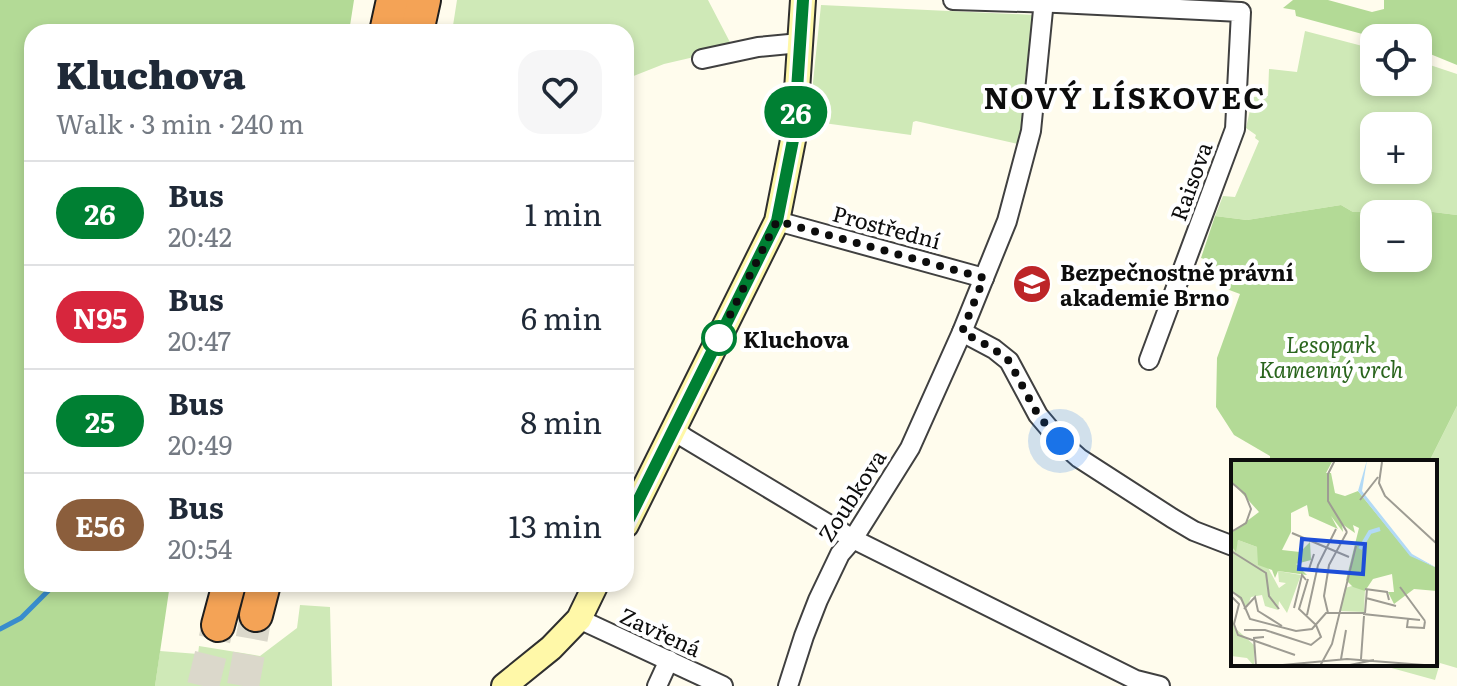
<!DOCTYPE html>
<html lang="en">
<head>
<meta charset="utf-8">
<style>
  body { margin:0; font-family:Literata,serif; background:#f6f6f7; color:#1f2937; height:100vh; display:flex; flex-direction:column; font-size:30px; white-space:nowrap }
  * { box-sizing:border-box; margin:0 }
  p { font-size:26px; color:#747a83 }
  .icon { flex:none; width:44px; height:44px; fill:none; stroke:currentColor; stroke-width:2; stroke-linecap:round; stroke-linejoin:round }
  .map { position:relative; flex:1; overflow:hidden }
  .panel { position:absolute; left:24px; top:24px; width:610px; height:568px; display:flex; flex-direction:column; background:#fff; border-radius:24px; box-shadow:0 4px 12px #0003 }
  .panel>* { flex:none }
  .badge { padding:0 16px; border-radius:26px; font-size:28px; line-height:52px }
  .buttons { position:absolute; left:1360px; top:24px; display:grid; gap:16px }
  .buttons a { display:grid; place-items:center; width:72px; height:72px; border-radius:16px; background:#fff; box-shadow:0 4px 12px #0003; font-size:40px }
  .you { position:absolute; width:40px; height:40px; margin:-20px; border:6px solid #fff; border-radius:50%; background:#1a73e8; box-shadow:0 0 0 12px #1a73e833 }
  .map>.badge { position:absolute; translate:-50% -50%; box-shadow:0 0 0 4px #fff }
  .round { display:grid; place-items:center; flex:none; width:84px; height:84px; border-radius:24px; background:#f6f6f7 }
  .summary { display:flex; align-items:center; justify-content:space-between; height:136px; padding:0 32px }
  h1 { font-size:38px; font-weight:800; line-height:60px }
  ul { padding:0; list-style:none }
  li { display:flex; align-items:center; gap:24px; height:104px; padding:0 32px; border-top:2px solid #e0e1e3 }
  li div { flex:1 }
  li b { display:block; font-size:30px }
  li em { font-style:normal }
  li .badge { min-width:88px; font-weight:700; text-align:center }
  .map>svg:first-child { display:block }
  .green { fill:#cfe9b7; fill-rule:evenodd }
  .forest { fill:#b3da96; fill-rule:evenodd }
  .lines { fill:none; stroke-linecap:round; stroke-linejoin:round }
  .stream { stroke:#398dcd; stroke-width:5 }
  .highway-tunnel { stroke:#dbd8cb; stroke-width:32; stroke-dasharray:32 16; stroke-linecap:butt }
  .street-casing { stroke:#404040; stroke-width:22 }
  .secondary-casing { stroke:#2f2f2f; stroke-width:28 }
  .highway-casing { stroke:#1e1e1e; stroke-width:36 }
  .street { stroke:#fff; stroke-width:18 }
  .secondary { stroke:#fff8a8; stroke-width:24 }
  .highway { stroke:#f4a356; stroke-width:32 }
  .line-casing { stroke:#fff; stroke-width:18 }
  .line { stroke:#008033; stroke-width:12 }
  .walk { stroke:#0d0d0d; stroke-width:8; stroke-dasharray:0 14.4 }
  .stop-dot { fill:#fff; stroke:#008033; stroke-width:4 }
  .labels { text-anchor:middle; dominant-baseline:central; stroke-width:8; stroke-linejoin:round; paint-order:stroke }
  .street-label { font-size:22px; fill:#0d0d0d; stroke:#fff }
  .poi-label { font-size:22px; font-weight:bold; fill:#0d0d0d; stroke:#fff; text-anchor:start }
  .stop-label { font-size:22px; font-weight:bold; fill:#0d0d0d; stroke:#fff; text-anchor:start }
  .park-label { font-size:22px; font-style:italic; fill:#2a651d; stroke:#fff }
  .district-label { font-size:30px; font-weight:bold; letter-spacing:2px; fill:#0d0d0d; stroke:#fff }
  .inset-river { fill:none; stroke:#b2daf6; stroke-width:4 }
  .inset-road { fill:none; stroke:#9e9c93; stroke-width:2 }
  .view { fill:#1d4ed8; fill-opacity:0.15; stroke:#1d4ed8; stroke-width:4 }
  .inset-edge { fill:none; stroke:#0d0d0d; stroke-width:4 }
</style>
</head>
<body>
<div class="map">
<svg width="1457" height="686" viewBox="0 0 1457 686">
  <rect width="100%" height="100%" fill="#fffced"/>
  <g class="green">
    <path d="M 457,0 L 708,0 L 733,48 L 664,64 L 626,79 L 626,32 L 452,32 Z"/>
    <path d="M 821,5 L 1035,15 L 1022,145 L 916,121 L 913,122 L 911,135 L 809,121 Z"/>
    <path d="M 1305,31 L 1374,49 L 1374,82 L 1418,82 L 1418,61 L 1457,74 L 1457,215 L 1401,208 L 1376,212 L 1353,212 L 1341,205 L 1247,220 L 1215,216 L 1223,196 L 1235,197 L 1259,141 L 1255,138 L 1256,135 L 1246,128 L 1253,97 L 1268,96 L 1269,69 L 1297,72 ZM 1374,126 L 1418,126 L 1418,170 L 1374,170 Z"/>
    <path d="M 1457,406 L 1457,668 L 1440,663 L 1435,680 L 1377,664 L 1435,664 L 1435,462 L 1429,462 Z"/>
    <path d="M 300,605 L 330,607 L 332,686 L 155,686 L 160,651 L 198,654 L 199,646 L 260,656 L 297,628 Z"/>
  </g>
  <g class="forest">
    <path d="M 0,0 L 354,0 L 349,32 L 32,32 L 32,584 L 170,584 L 155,686 L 0,686 Z"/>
    <path d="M 1293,0 L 1328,0 L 1372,12 L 1384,9 L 1384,0 L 1457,0 L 1457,65 L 1418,49 L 1418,38 L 1377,38 L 1296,16 L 1295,10 L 1283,8 Z"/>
    <path d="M 1341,205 L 1353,212 L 1376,212 L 1401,208 L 1457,215 L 1457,406 L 1429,462 L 1270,462 L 1270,456 L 1234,435 L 1216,407 L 1217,358 L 1240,294 L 1224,288 L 1229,271 L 1207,263 L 1207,260 L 1201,258 L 1215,216 L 1247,220 ZM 1418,214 L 1418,258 L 1374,258 L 1374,214 Z"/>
  </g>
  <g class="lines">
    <path class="stream" d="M 0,629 L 21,618 L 55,584"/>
    <g class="highway-tunnel">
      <path d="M 203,686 L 218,625"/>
      <path d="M 243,686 L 256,615"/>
    </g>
    <defs>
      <g id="street">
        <path d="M 953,0 L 1057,3 L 1241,12 L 1235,129 L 1149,360"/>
        <path d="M 702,59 L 758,47 L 800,43"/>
        <path d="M 777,221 L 984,278"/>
        <path d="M 962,332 L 994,349 L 1009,361 L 1038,415 L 1060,441 L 1079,458 L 1172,518 L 1194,531 L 1233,546"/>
        <path d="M 674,429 L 685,438 L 853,539 L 1136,680 L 1160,686"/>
        <path d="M 579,619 L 723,686"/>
        <path d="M 657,686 L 669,660"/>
        <path d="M 788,686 L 804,636 L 818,600 L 840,554 L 853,539 L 910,448 L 962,332 L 1007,221 L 1031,131 L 1044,0"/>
      </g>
      <g id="secondary">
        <path d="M 626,525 L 777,221 L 794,135 L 803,0"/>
        <path d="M 504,686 L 551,648 L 579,619 L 596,584"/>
      </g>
      <g id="highway">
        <path d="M 386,32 L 393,0"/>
        <path d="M 417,32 L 424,0"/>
        <path d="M 256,615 L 264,584"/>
        <path d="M 218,625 L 229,584"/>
      </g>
    </defs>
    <use href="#street" class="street-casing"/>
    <use href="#secondary" class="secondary-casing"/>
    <use href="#highway" class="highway-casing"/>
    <use href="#street" class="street"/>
    <use href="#secondary" class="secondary"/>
    <use href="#highway" class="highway"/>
  </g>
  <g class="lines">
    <defs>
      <path id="line" d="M 626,525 L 777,221 L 794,135 L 803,0"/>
    </defs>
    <use href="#line" class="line-casing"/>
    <use href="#line" class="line"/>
    <path class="walk" d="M 719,338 L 718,339 L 777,221 L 984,278 L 962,332 L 994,349 L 1009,361 L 1038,415 L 1060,441"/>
  </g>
  <defs>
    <symbol id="university-disc" viewBox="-11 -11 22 22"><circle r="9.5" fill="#bd2527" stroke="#fff"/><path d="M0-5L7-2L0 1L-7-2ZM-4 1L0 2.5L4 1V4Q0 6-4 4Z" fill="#fff"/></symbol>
  </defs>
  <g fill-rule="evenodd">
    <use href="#university-disc" x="1010" y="262" width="44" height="44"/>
  </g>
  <circle class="stop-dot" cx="719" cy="338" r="16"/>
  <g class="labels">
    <g class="street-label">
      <text transform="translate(1190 181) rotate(-70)">Raisova</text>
      <text transform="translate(887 226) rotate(15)">Prostřední</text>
      <text transform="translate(851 495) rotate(-57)">Zoubkova</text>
      <text transform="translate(661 631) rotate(25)">Zavřená</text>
    </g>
    <g class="poi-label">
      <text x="1060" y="271">Bezpečnostně právní<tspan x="1060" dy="25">akademie Brno</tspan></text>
    </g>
    <g class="stop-label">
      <text x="743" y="338">Kluchova</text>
    </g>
    <g class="park-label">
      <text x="1331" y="343">Lesopark<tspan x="1331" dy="25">Kamenný vrch</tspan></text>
    </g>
    <g class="district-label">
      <text x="1125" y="96">NOVÝ LÍSKOVEC</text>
    </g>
  </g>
  <g transform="translate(1231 460)">
    <rect width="206" height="206" fill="#fffced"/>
    <path d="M 7,80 L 26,87 L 48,128 L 55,123 L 48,122 L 47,111 L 70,115 L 56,153 L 48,141 L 47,150 L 34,146 L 31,135 L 20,137 L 16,147 L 0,130 L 0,86 L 4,91 ZM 121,126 L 134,129 L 133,152 L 109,151 L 114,128 ZM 0,142 L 3,167 L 23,185 L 23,206 L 16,198 L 0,196 Z" fill="#cfe9b7"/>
    <path d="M 0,0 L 102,0 L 95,13 L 100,13 L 104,33 L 114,36 L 127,31 L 179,95 L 206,108 L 206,131 L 183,129 L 163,144 L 157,132 L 163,132 L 161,114 L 142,119 L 134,131 L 122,127 L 115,120 L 128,68 L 122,65 L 124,73 L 111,64 L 112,72 L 100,56 L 107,69 L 78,56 L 76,45 L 60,53 L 60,72 L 51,90 L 69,92 L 79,82 L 80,100 L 65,104 L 76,109 L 71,110 L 76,115 L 47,111 L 44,118 L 41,110 L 27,105 L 26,87 L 7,80 L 5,92 L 0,86 L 0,73 L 28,52 L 0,21 Z" fill="#b3da96"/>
    <path d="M 136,0 L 131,31 L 181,94 L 206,108 L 179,96 L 127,31 Z" fill="#b2daf6"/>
    <path class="inset-river" d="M 129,89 L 139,72 L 149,69"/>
    <path class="inset-road" d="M 104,0 L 97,14 L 97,41 L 116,72M 151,2 L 148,23 L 154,36 L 206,84M 0,22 L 14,34 L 20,49 L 15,63 L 0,72M 129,40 L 147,17M 61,73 L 118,97M 0,91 L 35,113 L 38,136 L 48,149M 83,94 L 78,109 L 97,111M 77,119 L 68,149 L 85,165M 169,127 L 194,161M 134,129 L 156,132 L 158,140M 0,131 L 10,138 L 19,159 L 65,171 L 81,169 L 95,153 L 134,153M 0,136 L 8,144 L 3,164 L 7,175 L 64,195M 135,138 L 165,146M 63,148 L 71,115 L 75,120M 13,149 L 24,137 L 27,151 L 51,166M 97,153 L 93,136 L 98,105 L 116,72M 134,153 L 136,129M 132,154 L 189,160M 76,155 L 87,105 L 105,69M 177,159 L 176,167 L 193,168 L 194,161M 13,170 L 34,170 L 80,185 L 90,177 L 85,165M 110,199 L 115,170M 130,199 L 133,156M 25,206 L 23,178 L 33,177M 41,206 L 116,199 L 206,206M 89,206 L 101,184 L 125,86M 114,206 L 143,200"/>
    <path class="view" d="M 71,79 L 134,84 L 132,114 L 68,109 Z"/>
    <rect width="206" height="206" class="inset-edge"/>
  </g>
</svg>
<div class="buttons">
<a><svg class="icon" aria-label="locate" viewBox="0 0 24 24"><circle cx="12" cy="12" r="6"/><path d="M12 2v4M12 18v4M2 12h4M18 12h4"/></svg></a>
<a>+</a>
<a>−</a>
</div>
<div class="you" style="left:1060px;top:441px"></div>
<b class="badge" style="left:796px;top:112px;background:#008033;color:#fff">26</b>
<section class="panel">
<div class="summary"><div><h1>Kluchova</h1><p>Walk · 3 min · 240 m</p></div><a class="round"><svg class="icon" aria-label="heart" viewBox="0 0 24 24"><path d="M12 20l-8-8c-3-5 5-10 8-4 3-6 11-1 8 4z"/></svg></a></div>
<ul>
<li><span class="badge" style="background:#008033;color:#fff">26</span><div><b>Bus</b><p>20:42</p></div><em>1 min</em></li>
<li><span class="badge" style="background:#d7263d;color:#fff">N95</span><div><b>Bus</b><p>20:47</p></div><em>6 min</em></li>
<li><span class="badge" style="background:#008033;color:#fff">25</span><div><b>Bus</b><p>20:49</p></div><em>8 min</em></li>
<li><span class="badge" style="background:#8b5e3c;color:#fff">E56</span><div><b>Bus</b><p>20:54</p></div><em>13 min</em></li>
</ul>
</section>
</div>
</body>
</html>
